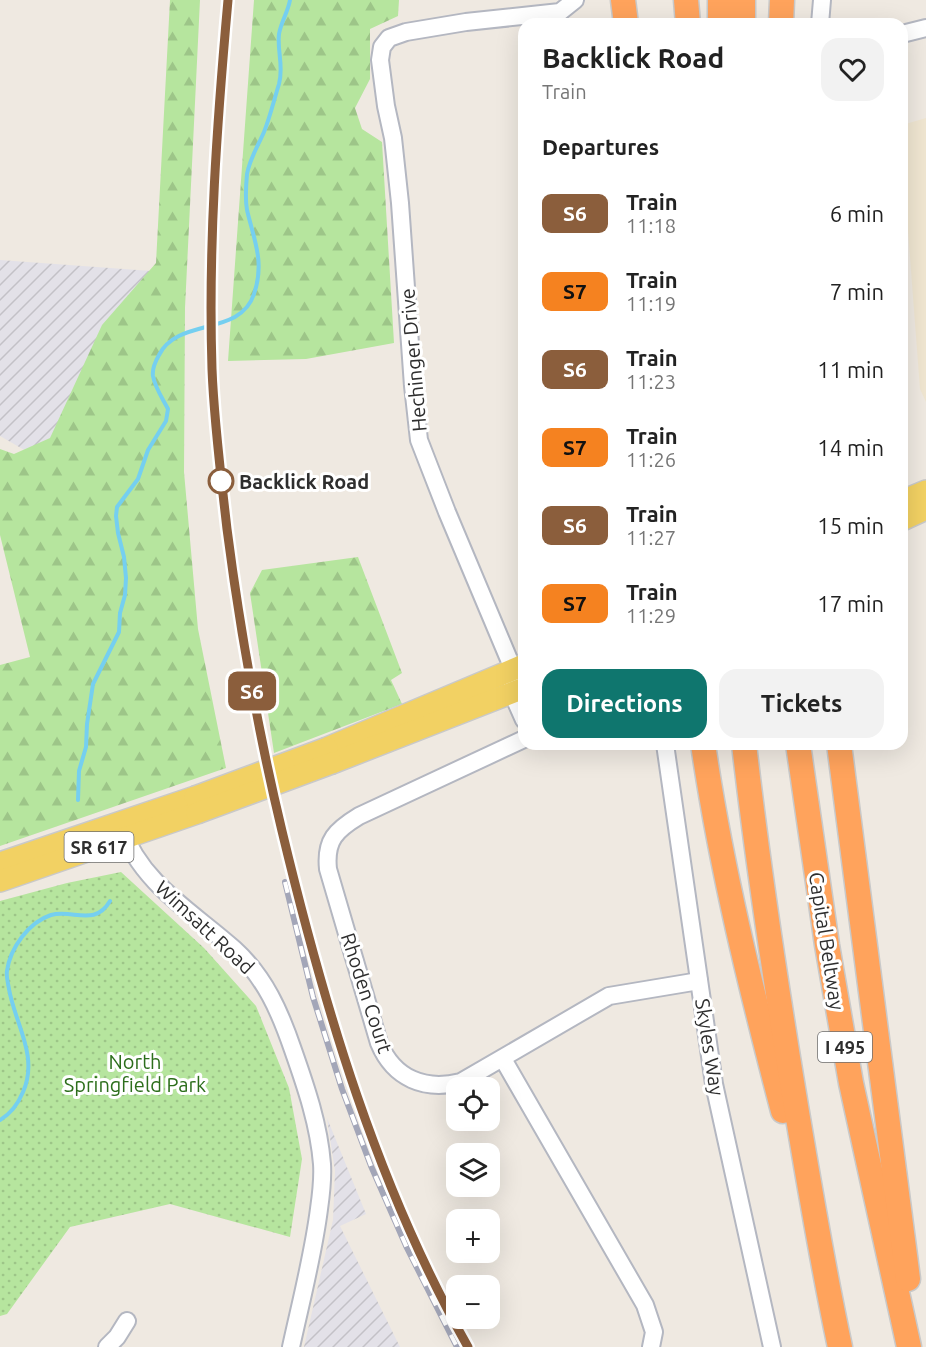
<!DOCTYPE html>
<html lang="en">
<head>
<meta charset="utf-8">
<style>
  body { margin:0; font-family:Ubuntu,sans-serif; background:#f2f2f2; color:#222; height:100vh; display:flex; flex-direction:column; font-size:22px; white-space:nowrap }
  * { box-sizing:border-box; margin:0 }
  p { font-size:20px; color:#767676 }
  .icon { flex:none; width:33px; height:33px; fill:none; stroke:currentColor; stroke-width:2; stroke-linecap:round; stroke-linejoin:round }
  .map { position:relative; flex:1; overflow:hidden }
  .panel { position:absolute; left:518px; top:18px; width:390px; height:732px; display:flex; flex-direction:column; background:#fff; border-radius:18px; box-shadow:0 6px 24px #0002 }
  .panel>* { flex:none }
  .badge { padding:0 12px; border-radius:9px; font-size:21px; line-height:39px }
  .tools { position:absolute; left:446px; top:1077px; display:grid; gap:12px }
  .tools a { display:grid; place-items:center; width:54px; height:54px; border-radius:12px; background:#fff; box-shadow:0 6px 24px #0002; font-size:30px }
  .map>.badge { position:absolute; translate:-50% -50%; box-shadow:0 0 0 3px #fff }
  h2 { padding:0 24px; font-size:22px; line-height:54px }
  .round { display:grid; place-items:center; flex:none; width:63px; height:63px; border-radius:18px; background:#f2f2f2 }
  .overview { display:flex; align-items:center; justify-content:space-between; height:102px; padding:0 24px }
  h1 { font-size:28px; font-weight:700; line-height:45px }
  .action { display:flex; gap:12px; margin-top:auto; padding:12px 24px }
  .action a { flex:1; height:69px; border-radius:18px; background:#0f766e; color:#fff; font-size:24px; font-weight:700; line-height:69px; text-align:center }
  .action a+a { background:#f2f2f2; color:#222 }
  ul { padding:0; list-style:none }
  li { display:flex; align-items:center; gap:18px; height:78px; padding:0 24px }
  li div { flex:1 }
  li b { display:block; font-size:22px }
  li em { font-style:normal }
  li .badge { min-width:66px; font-weight:700; text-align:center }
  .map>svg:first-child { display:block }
  .industrial { fill:url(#industrial-furrows) }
  .education { fill:#f0e6d1 }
  .forest { fill:url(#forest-firs) }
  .park { fill:url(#park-dots) }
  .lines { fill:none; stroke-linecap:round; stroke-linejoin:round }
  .stream { stroke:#75cff0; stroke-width:4 }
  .minor-casing { stroke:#b4b7c1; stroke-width:20 }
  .major-casing { stroke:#c9c9c9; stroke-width:24 }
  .highway-casing { stroke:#c9c9c9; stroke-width:27 }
  .minor { stroke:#fff; stroke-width:16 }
  .major { stroke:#f2d163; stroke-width:21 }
  .highway { stroke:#ffa35c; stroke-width:24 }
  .rail-casing { stroke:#a3a6b8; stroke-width:6 }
  .rail { stroke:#fff; stroke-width:4; stroke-dasharray:11; stroke-linecap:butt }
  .major-bridge-casing { stroke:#c9c9c9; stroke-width:24; stroke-linecap:butt }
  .major-bridge { stroke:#f2d163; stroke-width:21 }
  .line-casing { stroke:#fff; stroke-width:14 }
  .line { stroke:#8b5e3c; stroke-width:9 }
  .stop-dot { fill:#fff; stroke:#8b5e3c; stroke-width:3 }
  .labels { text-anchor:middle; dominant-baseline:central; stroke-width:6; stroke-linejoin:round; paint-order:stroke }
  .shield { fill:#fff; stroke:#6d6d6d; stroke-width:1.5 }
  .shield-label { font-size:18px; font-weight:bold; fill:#2e2e2e }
  .street-label { font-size:20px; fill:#2e2e2e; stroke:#fff }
  .stop-label { font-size:20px; font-weight:bold; fill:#2e2e2e; stroke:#fff; text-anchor:start }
  .park-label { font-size:20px; fill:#2c6e1b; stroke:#fff }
</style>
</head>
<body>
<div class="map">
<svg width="926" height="1347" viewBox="0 0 926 1347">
  <defs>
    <pattern id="industrial-furrows" width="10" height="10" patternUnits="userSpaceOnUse" patternTransform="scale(1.5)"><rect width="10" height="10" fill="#e3e1e8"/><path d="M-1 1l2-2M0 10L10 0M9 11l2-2" fill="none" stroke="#c3c1c7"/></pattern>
    <pattern id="forest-firs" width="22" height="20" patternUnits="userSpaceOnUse" patternTransform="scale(1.5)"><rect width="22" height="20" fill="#b6e59e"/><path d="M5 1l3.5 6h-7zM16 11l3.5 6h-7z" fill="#9dc588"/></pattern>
    <pattern id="park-dots" width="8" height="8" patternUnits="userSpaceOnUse" patternTransform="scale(1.5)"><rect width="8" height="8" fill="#b6e59e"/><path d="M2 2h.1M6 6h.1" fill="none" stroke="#9dc588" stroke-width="1.8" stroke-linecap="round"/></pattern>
  </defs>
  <rect width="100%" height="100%" fill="#efe9e1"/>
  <g class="industrial">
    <path d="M 0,260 L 151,271 L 40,459 L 0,436 Z"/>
    <path d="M 327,1118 L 366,1214 L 340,1226 L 400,1347 L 304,1347 L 333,1220 L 335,1171 Z"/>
  </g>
  <path class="education" d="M 926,118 L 926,402 L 920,389 L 902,152 L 902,125 Z"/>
  <g class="forest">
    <path d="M 170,0 L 200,0 L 185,308 L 184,472 L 198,629 L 226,768 L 0,846 L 0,665 L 30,657 L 0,535 L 0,449 L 14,454 L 50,438 L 102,325 L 156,263 Z"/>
    <path d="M 254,0 L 399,0 L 398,16 L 370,29 L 370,79 L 355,108 L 362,129 L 382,142 L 394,343 L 306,359 L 228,361 Z"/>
    <path d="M 358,557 L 402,673 L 391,680 L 402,704 L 274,753 L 250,593 L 262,570 Z"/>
  </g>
  <path class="park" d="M 121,872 L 204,948 L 256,1006 L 289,1088 L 302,1159 L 290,1237 L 170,1204 L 70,1227 L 7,1314 L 0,1316 L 0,901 L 67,883 Z"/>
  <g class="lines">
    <g class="stream">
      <path d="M 78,800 L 79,771 L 86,747 L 87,724 L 93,684 L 119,632 L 120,613 L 125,595 L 126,578 L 124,557 L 118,533 L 116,516 L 117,507 L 138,479 L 148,450 L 166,421 L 168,409 C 163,399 155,388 153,376 C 152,369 155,362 159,355 C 178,317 240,337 254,294 C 265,262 254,240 247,210 C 245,199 246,185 247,174 C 250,158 258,146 264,132 C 270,117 274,100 279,84 C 284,66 277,52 279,34 C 281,22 288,12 290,0"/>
      <path d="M 0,1120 C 12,1113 18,1104 23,1092 C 39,1056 15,1024 9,989 C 8,983 6,976 7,971 C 10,948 29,922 51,915 C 73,909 95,927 110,901"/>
    </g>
    <defs>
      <g id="minor">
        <path d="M 820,24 L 822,0"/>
        <path d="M 902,34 L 926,28"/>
        <path d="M 521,680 L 513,669 L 447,512 L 419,440 L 413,386 L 400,203 L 393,138 L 386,106 L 380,60 L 382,47 L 389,38 L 406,32 L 466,22 L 560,12 L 575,0"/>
        <path d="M 512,682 L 512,693 L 524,720"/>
        <path d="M 524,739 L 359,816 C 336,830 325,840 328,869 L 379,1043 C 394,1079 425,1091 461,1082 L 609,996 L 699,981"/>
        <path d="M 665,744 L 714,1084 L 772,1347"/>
        <path d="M 122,828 C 140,883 194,913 234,949 C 265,977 280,1012 293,1050 C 306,1087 319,1125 322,1164 C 323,1179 321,1195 319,1209 C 313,1256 301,1301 291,1347"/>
        <path d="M 503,1059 L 645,1305 L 654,1332 L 651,1347"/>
        <path d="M 107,1347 L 117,1337 L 127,1321"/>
      </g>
      <g id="major">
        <path d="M 902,501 L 926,491"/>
        <path d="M 902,520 L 926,509"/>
        <path d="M 327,748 L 524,665"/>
        <path d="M 332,763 L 524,688"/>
        <path d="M 0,863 L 195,797"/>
        <path d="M 0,881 L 197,813"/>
      </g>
      <g id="highway">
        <path d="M 623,0 L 626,24"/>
        <path d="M 686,0 L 688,24"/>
        <path d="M 720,24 L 720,0"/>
        <path d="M 743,24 L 743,0"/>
        <path d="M 781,24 L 782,0"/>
        <path d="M 703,744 C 721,868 751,989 783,1111"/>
        <path d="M 744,744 C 759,875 779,1006 801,1136 C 813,1207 825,1277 840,1347"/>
        <path d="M 798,744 L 827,945 L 851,1083 L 909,1347"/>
        <path d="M 839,744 L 908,1279"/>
      </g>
    </defs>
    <use href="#minor" class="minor-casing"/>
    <use href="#major" class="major-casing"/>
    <use href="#highway" class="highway-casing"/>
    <use href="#minor" class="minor"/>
    <use href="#major" class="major"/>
    <use href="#highway" class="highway"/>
    <defs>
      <g id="rail">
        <path d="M 228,0 C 217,123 208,245 212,369 C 218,523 247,688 283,837 C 326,1014 378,1188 468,1347"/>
        <path d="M 285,882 L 313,997 L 342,1089 L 371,1166 L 407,1248 L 457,1347"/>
      </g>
    </defs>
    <use href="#rail" class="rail-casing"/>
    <use href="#rail" class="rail"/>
    <defs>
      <g id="major-bridge">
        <path d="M 195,797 L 327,748"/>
        <path d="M 197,813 L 332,763"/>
      </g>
    </defs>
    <use href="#major-bridge" class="major-bridge-casing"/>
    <use href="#major-bridge" class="major-bridge"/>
  </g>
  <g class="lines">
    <defs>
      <path id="line" d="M 228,0 C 217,123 208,246 212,369 C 214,422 221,476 227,529 C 240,630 258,731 282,831 C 325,1010 377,1186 468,1347"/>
    </defs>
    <use href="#line" class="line-casing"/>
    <use href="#line" class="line"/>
  </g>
  <circle class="stop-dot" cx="221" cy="481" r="12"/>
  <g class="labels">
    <g class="shield">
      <rect x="64.5" y="832" width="69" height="30" rx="4.5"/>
      <rect x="818" y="1032" width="54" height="30" rx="4.5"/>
    </g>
    <g class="shield-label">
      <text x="99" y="847">SR 617</text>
      <text x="845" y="1047">I 495</text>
    </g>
    <g class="street-label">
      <text transform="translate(413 360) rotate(-95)">Hechinger Drive</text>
      <text transform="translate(205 927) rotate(43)">Wimsatt Road</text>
      <text transform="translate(827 941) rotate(81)">Capital Beltway</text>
      <text transform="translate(367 993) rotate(72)">Rhoden Court</text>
      <text transform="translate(710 1047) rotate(81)">Skyles Way</text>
    </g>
    <g class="stop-label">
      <text x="239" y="481">Backlick Road</text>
    </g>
    <g class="park-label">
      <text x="135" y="1061">North<tspan x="135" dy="23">Springfield Park</tspan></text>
    </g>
  </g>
</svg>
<div class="tools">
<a><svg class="icon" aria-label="locate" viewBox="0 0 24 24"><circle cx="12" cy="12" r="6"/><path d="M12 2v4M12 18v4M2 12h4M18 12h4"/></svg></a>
<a><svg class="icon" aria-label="layers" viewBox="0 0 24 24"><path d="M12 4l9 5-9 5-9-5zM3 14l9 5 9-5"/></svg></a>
<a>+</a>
<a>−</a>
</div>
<b class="badge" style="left:252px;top:691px;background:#8b5e3c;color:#fff">S6</b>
<section class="panel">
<div class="overview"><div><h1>Backlick Road</h1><p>Train</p></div><a class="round"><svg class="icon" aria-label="heart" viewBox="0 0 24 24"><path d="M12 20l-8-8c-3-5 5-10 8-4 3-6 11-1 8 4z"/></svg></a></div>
<h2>Departures</h2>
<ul>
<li><span class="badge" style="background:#8b5e3c;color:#fff">S6</span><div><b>Train</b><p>11:18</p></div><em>6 min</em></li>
<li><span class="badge" style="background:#f58220;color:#111">S7</span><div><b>Train</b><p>11:19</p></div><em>7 min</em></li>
<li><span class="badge" style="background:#8b5e3c;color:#fff">S6</span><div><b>Train</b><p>11:23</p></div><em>11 min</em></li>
<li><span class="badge" style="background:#f58220;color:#111">S7</span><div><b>Train</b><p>11:26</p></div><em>14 min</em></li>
<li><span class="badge" style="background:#8b5e3c;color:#fff">S6</span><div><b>Train</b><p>11:27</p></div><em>15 min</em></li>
<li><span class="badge" style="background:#f58220;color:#111">S7</span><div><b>Train</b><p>11:29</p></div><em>17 min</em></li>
</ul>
<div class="action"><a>Directions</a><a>Tickets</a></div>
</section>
</div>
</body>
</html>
